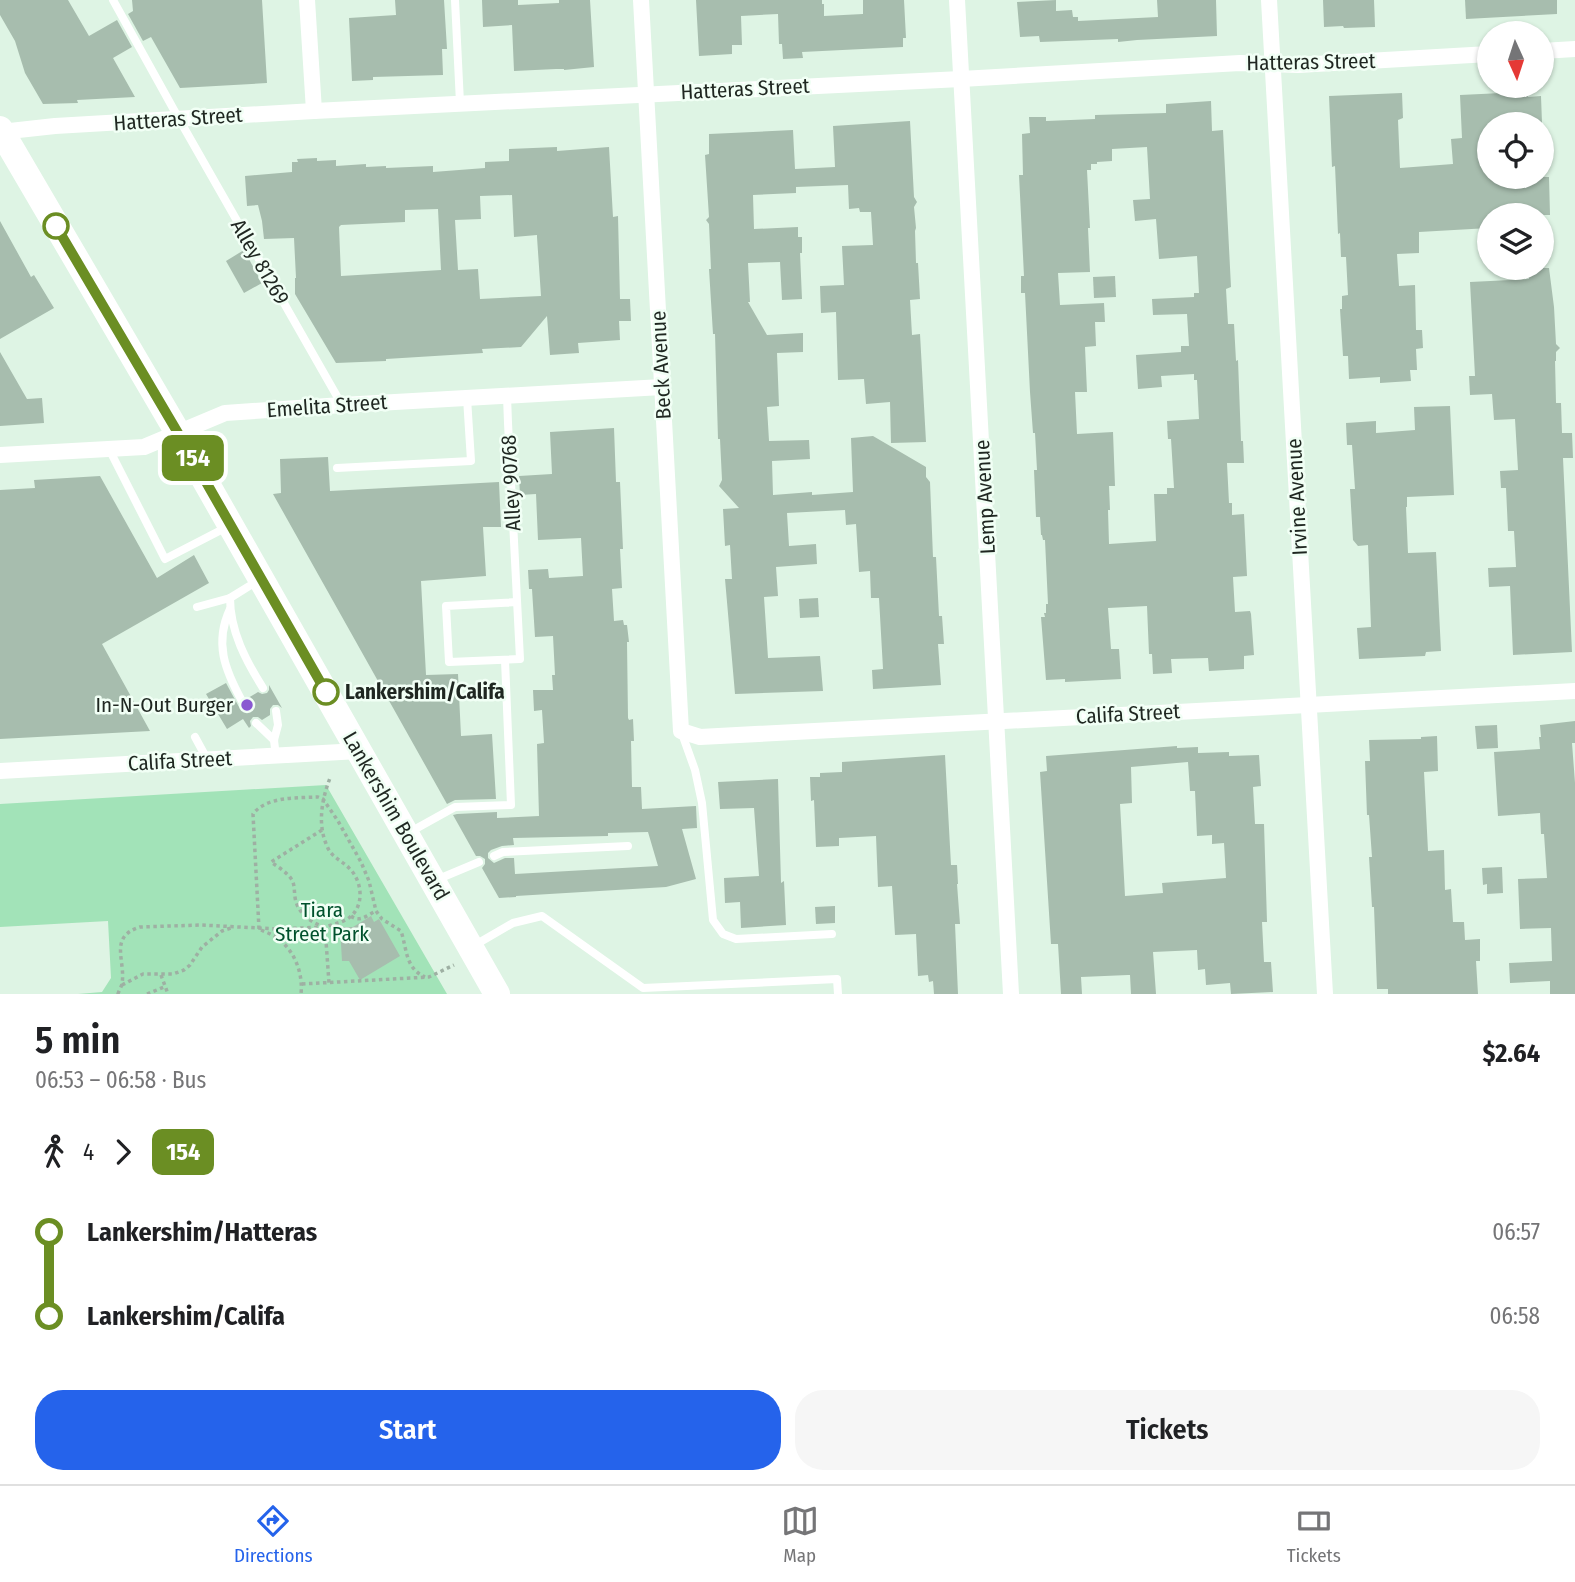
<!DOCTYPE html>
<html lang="en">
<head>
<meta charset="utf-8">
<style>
  body { margin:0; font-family:"Fira Sans Condensed",sans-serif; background:#f6f6f6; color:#202124; height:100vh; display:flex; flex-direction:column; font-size:26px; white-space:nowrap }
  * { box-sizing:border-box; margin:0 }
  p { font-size:23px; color:#757577 }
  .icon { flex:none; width:38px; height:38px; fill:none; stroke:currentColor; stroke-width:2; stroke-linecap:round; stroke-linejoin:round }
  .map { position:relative; height:994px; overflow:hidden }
  .drawer { display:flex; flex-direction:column; background:#fff; flex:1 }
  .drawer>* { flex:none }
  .badge { padding:0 14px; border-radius:10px; font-size:24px; line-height:46px }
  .needle { width:46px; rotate:177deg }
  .fabs { position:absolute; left:1477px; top:21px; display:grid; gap:14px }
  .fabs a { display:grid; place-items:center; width:77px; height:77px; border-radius:50%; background:#fff; box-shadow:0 2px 5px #0004; font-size:35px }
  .map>.badge { position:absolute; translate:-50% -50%; box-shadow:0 0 0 4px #fff }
  .legs { display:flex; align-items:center; gap:10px; height:77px; padding:0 35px; font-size:23px }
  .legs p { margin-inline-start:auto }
  .summary { display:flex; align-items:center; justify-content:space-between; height:119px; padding:0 35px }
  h1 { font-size:38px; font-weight:600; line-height:52px }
  .button { display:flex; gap:14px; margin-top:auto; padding:14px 35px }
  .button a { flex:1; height:80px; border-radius:28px; background:#2563eb; color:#fff; font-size:28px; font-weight:600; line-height:80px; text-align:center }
  .button a+a { background:#f6f6f6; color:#202124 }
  ul { padding:0 35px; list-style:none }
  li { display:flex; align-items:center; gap:24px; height:84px; font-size:26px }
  li i { display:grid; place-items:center; width:10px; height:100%; margin:0 9px; background:currentColor }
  li i::after { content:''; width:18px; height:18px; margin:-9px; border:5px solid; border-radius:50%; background:#fff }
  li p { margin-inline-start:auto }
  li:first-child i { background:linear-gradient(#0000 50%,currentColor 0) }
  li:last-child i { background:linear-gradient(currentColor 50%,#0000 0) }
  .tab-bar { display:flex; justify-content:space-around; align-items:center; height:98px; border-top:2px solid #e0e0e0; background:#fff; font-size:19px; color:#757577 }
  .tab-bar a { display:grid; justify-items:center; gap:4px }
  .tab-bar .current { color:#2563eb }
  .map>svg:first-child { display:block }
  .green { fill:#a2e3b8 }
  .building { fill:#a7bdae; fill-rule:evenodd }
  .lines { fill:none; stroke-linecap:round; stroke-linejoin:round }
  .path { stroke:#9eb0a3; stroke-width:3.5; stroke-dasharray:3.5 3.5; stroke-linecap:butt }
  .service { stroke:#fff; stroke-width:8 }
  .minor { stroke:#fff; stroke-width:16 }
  .primary { stroke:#fff; stroke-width:26 }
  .line-1-casing { stroke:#fff; stroke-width:16 }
  .line-1 { stroke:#6b8e23; stroke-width:10 }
  .stop-1-dot { fill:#fff; stroke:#6b8e23; stroke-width:3.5 }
  .poi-dot { fill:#8958d1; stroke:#f1fff5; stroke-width:2.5 }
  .labels { text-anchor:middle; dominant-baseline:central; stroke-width:5; stroke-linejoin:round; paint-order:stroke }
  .street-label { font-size:21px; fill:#1f2721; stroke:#f1fff5 }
  .stop-label { font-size:21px; font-weight:bold; fill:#1f2721; stroke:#f1fff5; text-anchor:start }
  .poi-label { font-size:21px; fill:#1f2721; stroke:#f1fff5; text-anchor:end }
  .park-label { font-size:21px; fill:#00512c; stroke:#f1fff5 }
</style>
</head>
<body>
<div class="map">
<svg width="1575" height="994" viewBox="0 0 1575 994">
  <rect width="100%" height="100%" fill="#def4e4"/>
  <path class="green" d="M 326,785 L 447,994 L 78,994 L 102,992 L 111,978 L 108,921 L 0,927 L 0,804 Z"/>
  <g class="building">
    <path d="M 0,0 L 68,0 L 89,36 L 117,20 L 132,47 L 113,58 L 135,97 L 77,100 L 78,103 L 43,104 L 25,73 L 15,41 L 0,15 Z"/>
    <path d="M 132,0 L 262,0 L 267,83 L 180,88 L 151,37 L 143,41 L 128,14 L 133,11 Z"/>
    <path d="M 395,0 L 444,0 L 447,49 L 442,49 L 443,75 L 373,77 L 373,80 L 352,81 L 349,18 L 396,15 Z"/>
    <path d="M 482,0 L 518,0 L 518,5 L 559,3 L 559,0 L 590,0 L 594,67 L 564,70 L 564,69 L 556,69 L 514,71 L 512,25 L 483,27 Z"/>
    <path d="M 696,0 L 822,0 L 822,4 L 824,4 L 824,16 L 863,14 L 863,0 L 904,0 L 906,38 L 903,38 L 903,47 L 802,52 L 803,58 L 783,59 L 782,44 L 779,44 L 778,14 L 741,16 L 742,45 L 732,45 L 732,54 L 699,56 Z"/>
    <path d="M 1056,0 L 1056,11 L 1072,10 L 1073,17 L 1078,17 L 1078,21 L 1158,17 L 1157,0 L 1216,0 L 1217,36 L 1137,40 L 1118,42 L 1118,39 L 1040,42 L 1039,36 L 1020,37 L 1017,2 Z"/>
    <path d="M 1323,0 L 1374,0 L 1375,27 L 1344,28 L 1343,26 L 1324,27 Z"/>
    <path d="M 1465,0 L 1557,0 L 1557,14 L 1466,19 Z"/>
    <path d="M 1523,92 L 1528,92 L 1528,97 L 1541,96 L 1542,123 L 1489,124 L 1489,177 L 1549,177 L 1550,215 L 1489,215 L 1489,228 L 1419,232 L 1419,253 L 1397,254 L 1399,286 L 1415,285 L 1416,330 L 1422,330 L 1423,348 L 1416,349 L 1417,370 L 1410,370 L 1411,381 L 1380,383 L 1380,377 L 1349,379 L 1348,356 L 1343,356 L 1340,309 L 1342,309 L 1342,296 L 1348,295 L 1346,257 L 1341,257 L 1340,233 L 1338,234 L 1335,166 L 1332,167 L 1329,96 L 1402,93 L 1403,118 L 1398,120 L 1400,168 L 1453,164 L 1451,139 L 1462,138 L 1460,95 Z"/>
    <path d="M 1211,101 L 1212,131 L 1223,130 L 1231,287 L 1226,289 L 1228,324 L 1234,324 L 1236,361 L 1238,360 L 1241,441 L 1243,441 L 1244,463 L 1227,463 L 1229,503 L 1232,503 L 1232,515 L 1244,514 L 1247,576 L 1233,577 L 1235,612 L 1250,611 L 1251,614 L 1254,655 L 1244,656 L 1244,669 L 1209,671 L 1208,658 L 1171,659 L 1172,673 L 1153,674 L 1152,654 L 1149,654 L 1147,606 L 1108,608 L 1111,649 L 1119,649 L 1121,679 L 1065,682 L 1065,679 L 1046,680 L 1041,617 L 1045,617 L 1044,613 L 1046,613 L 1046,604 L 1048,604 L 1045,540 L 1043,540 L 1042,535 L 1041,535 L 1040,517 L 1036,517 L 1034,470 L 1037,470 L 1035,433 L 1033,433 L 1030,392 L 1025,293 L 1021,293 L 1021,276 L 1024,276 L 1019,175 L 1023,175 L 1022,134 L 1030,133 L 1029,117 L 1046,117 L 1046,121 L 1095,119 L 1095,115 L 1166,113 L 1166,104 ZM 1147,147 L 1150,199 L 1133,200 L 1135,221 L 1156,219 L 1159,259 L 1197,256 L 1199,293 L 1194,293 L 1194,297 L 1152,299 L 1153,315 L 1187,314 L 1189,346 L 1181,346 L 1181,352 L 1136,355 L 1138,389 L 1162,387 L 1161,376 L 1194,374 L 1194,380 L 1197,380 L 1199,419 L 1167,421 L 1168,439 L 1171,439 L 1174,488 L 1167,488 L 1167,494 L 1154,494 L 1156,541 L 1109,544 L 1108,510 L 1110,510 L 1109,486 L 1115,486 L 1113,432 L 1077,434 L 1075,392 L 1087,392 L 1085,347 L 1096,346 L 1095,322 L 1105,322 L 1104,303 L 1060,305 L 1058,273 L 1090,272 L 1088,228 L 1090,228 L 1087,170 L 1091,170 L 1091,164 L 1097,164 L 1097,162 L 1112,161 L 1112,149 Z"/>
    <path d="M 910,121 L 914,197 L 917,202 L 914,207 L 916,228 L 915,231 L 916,263 L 918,263 L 920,299 L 910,300 L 912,335 L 920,334 L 926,442 L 891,443 L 890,402 L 866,404 L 864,379 L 838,380 L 836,312 L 821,313 L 820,286 L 844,285 L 842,246 L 873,245 L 871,212 L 860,212 L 859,208 L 849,209 L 848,185 L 796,187 L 796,193 L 753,195 L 754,229 L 798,227 L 798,237 L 802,237 L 802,253 L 800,253 L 802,299 L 782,300 L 780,262 L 748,263 L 750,302 L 748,302 L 767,335 L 803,333 L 803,352 L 777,353 L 779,406 L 767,407 L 769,441 L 809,440 L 810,459 L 772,461 L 773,495 L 812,492 L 812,495 L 853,492 L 851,438 L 873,436 L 926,467 L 926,477 L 930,482 L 933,557 L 936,557 L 939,616 L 942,616 L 944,644 L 938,644 L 941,685 L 873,689 L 872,670 L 883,669 L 879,598 L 871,598 L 870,571 L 859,572 L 856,524 L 846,525 L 845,510 L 787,513 L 789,546 L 816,544 L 817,564 L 776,567 L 778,596 L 764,597 L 768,658 L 820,656 L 823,691 L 735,694 L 725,579 L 732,579 L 730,545 L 725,546 L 723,509 L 739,508 L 719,486 L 722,480 L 720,439 L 718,439 L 715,334 L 713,334 L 709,269 L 711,269 L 709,224 L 706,220 L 709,217 L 705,155 L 709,154 L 709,134 L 793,130 L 795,169 L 835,167 L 833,126 Z"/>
    <path d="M 557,147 L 557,151 L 609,147 L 613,217 L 618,216 L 620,299 L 630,299 L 631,321 L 619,321 L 620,340 L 578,343 L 579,353 L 550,355 L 547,316 L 521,347 L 482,349 L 483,353 L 386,359 L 386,361 L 336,363 L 295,294 L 295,278 L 296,278 L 294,238 L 264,239 L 262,221 L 258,205 L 247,206 L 245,176 L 292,172 L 292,162 L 298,162 L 297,159 L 317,158 L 317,161 L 336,160 L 336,166 L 366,164 L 366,167 L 386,166 L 386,168 L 433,166 L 433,172 L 485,168 L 485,162 L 509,161 L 509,149 ZM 512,195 L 514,237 L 537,235 L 537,237 L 541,296 L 480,299 L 478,269 L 458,270 L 455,220 L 481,219 L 480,196 ZM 438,209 L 441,270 L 341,276 L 339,227 L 341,225 L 405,222 L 405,210 Z"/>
    <path d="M 0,221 L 31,277 L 34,275 L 54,308 L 0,339 Z"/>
    <path d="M 244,250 L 262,283 L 244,293 L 226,261 Z"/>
    <path d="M 1528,268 L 1549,268 L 1554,307 L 1556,344 L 1560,348 L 1556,352 L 1556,361 L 1555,361 L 1556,403 L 1561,403 L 1562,433 L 1572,433 L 1573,458 L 1563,458 L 1572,652 L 1513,655 L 1510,586 L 1489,587 L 1488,568 L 1516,567 L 1514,531 L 1508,531 L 1506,488 L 1501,488 L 1500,471 L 1518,470 L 1515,419 L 1494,420 L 1492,394 L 1470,395 L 1469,376 L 1475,376 L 1470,282 L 1529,279 Z"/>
    <path d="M 1115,276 L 1116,297 L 1094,298 L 1093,277 Z"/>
    <path d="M 0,352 L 27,399 L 42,398 L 44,423 L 0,426 Z"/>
    <path d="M 1450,406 L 1454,495 L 1407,497 L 1407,507 L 1406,507 L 1408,553 L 1436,552 L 1441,651 L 1426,652 L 1425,656 L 1359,659 L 1357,628 L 1371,627 L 1368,545 L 1358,546 L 1353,540 L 1350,489 L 1355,489 L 1352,445 L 1347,445 L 1346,423 L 1376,421 L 1376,433 L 1415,430 L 1414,407 Z"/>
    <path d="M 614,428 L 616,482 L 620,482 L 623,549 L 620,549 L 622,588 L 612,589 L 614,621 L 623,620 L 624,625 L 627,625 L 629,642 L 627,642 L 628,718 L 629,720 L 633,719 L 634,741 L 631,741 L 632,787 L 641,787 L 642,809 L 696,806 L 697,828 L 682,829 L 696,879 L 666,887 L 516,896 L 516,897 L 499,898 L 482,868 L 485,864 L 485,859 L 480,856 L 476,856 L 453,815 L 457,814 L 497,812 L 497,818 L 539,816 L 537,744 L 544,743 L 542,710 L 534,711 L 533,690 L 553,690 L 552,675 L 555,675 L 553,636 L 535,637 L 532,589 L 529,589 L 528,570 L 548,569 L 549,578 L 583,576 L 581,538 L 538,540 L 536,494 L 520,495 L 519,476 L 552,474 L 550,432 ZM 648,832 L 658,866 L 515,874 L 514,858 L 505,858 L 494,863 L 488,858 L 488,853 L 491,850 L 502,846 L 514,845 L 513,838 L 608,836 L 608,833 Z"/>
    <path d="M 328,457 L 330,491 L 499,482 L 501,527 L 483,527 L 486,576 L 421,581 L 426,675 L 458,674 L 461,736 L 492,734 L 496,799 L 455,800 L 447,804 L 273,494 L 281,493 L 280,459 Z"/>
    <path d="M 100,476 L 157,578 L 194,555 L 209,583 L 102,644 L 150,731 L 0,739 L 0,490 L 35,488 L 34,480 Z"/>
    <path d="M 818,598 L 819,617 L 800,618 L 799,599 Z"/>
    <path d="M 226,683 L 239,707 L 246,706 L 248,702 L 248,698 L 258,692 L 262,694 L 267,693 L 269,690 L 269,685 L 282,708 L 278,705 L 273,705 L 270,709 L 270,715 L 262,720 L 258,717 L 253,717 L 250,721 L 251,726 L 249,728 L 243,719 L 227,729 L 206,694 Z"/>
    <path d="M 1575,721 L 1575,743 L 1572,743 L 1575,783 L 1575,994 L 1550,994 L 1550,981 L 1510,983 L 1509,963 L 1552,961 L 1551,928 L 1520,929 L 1518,879 L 1547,878 L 1544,834 L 1541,834 L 1540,813 L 1498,816 L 1494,752 L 1540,749 L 1539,737 L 1541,737 L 1540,725 Z"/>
    <path d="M 1497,725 L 1498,748 L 1477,749 L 1475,726 Z"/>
    <path d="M 1437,736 L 1438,771 L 1424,772 L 1428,851 L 1444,850 L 1445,890 L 1451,889 L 1453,922 L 1464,922 L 1465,940 L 1480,939 L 1480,961 L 1476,961 L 1478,994 L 1388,994 L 1388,989 L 1377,989 L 1374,907 L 1372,907 L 1369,857 L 1372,857 L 1369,815 L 1367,815 L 1365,761 L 1370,761 L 1369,740 L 1421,739 L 1421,737 Z"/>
    <path d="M 1177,746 L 1177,748 L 1198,747 L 1198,753 L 1229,752 L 1229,756 L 1259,755 L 1261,786 L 1253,787 L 1255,824 L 1264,824 L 1267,922 L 1262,922 L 1264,962 L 1271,962 L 1273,992 L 1231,994 L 1230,983 L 1206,985 L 1205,969 L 1198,970 L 1197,950 L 1153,952 L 1156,994 L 1131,994 L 1130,975 L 1128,975 L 1081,977 L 1082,994 L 1061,994 L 1058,944 L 1051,944 L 1040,772 L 1047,771 L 1046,756 ZM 1188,762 L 1190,791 L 1195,791 L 1197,836 L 1212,835 L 1212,844 L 1224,843 L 1226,878 L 1162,883 L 1163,893 L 1125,896 L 1120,804 L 1132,803 L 1131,767 Z"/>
    <path d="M 945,755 L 951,865 L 957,865 L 958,884 L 957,884 L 960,924 L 955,924 L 958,994 L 934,994 L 933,981 L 929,982 L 928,975 L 918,976 L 916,934 L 895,935 L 892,886 L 878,887 L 876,836 L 839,838 L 839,846 L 816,847 L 814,800 L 811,801 L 810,777 L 820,777 L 820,773 L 842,772 L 842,762 Z"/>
    <path d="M 778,779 L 781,883 L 784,881 L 786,925 L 741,928 L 740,902 L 725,903 L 724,878 L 759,876 L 754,808 L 720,809 L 718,782 Z"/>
    <path d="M 1502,867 L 1503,893 L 1487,894 L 1487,884 L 1483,885 L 1482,868 Z"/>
    <path d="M 835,906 L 835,923 L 816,924 L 815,907 Z"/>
    <path d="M 371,916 L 374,922 L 379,919 L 400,956 L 360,980 L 349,961 L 342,961 L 340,927 L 353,927 Z"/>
  </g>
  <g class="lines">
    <g class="path">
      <path d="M 322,830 L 271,862 C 278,867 287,872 292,880 C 295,886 294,891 295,897 C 297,913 311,923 325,927 C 334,924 344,922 350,917 C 365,905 362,880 349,868 C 341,860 331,857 327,846 C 317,824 322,799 330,778"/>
      <path d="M 351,916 C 360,923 367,915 376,911"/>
      <path d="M 259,929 L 253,814 C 267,796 297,798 318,797 L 323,799 L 338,821 L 361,862 L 369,881 L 376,911 L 382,919 L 401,931 C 407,949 405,968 425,977"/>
      <path d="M 261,930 C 268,933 276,936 281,941 C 296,954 303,975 301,994"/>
      <path d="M 161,975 L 168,994"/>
      <path d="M 302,984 L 429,977 L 454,965"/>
      <path d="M 122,985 L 143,974 L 173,974 L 184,970 L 190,965 L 202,947 L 222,931 L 231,928"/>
      <path d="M 118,994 C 118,993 122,985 122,984 C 126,960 108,937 140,927 L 201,925 L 278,929 L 325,927 L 329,983"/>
      <path d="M 147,994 L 164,987"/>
    </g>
    <g class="service">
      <path d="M 113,0 L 179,119 L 342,405"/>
      <path d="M 455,0 L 460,103"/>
      <path d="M 507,396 L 508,423 L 520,659 L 449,662 L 446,606 L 517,602"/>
      <path d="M 109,449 L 165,559 L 227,527"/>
      <path d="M 337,468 L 471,461 L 467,398"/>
      <path d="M 230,598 C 230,631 246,661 263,688"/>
      <path d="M 197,607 L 230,598 L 259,580"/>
      <path d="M 230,609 C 214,643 225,670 242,701"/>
      <path d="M 256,723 L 274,740"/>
      <path d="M 681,731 L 695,770 L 702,803 L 713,920 L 723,934 L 736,939 L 832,934"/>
      <path d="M 195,737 L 207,759"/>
      <path d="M 276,757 L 274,740 L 278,725 L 276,711"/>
      <path d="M 410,832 L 455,807 L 511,805 L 505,660"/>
      <path d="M 494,856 L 503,852 L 628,846"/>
      <path d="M 436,880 L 479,862"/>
      <path d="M 475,945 L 513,923 L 542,916 L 643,988 L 837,979 L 838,994"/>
    </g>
    <g class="minor">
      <path d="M 307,0 L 314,111"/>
      <path d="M 641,0 L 681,731 L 700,737 L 1575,691"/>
      <path d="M 957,0 L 1011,994"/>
      <path d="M 1269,0 L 1325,994"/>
      <path d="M 1542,51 L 1575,49"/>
      <path d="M 0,132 L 55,126 L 314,111 L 961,79 L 1240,63 L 1298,65 L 1489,54"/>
      <path d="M 0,455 L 144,447 L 225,413 L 342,405 L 662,387"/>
      <path d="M 0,771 L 359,751"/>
    </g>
    <path class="primary" d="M 0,129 L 178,433 L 497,994"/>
  </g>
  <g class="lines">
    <defs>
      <path id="line-1" d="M 56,226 L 178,433 L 326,692"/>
    </defs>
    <use href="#line-1" class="line-1-casing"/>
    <use href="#line-1" class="line-1"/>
  </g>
  <g class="stop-1-dot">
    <circle cx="56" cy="226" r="12"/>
    <circle cx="326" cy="692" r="12"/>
  </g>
  <circle class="poi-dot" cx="247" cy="705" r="7"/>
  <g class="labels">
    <g class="street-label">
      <text transform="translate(1311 62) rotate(-1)">Hatteras Street</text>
      <text transform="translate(745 89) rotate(-3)">Hatteras Street</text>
      <text transform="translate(178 119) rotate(-4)">Hatteras Street</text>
      <text transform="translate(260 262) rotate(60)">Alley 81269</text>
      <text transform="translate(661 365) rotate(-93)">Beck Avenue</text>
      <text transform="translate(327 406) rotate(-4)">Emelita Street</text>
      <text transform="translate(511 483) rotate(-93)">Alley 90768</text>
      <text transform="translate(985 497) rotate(-93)">Lemp Avenue</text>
      <text transform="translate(1297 497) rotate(-93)">Irvine Avenue</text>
      <text transform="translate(1128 714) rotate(-3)">Califa Street</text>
      <text transform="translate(180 761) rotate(-3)">Califa Street</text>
      <text transform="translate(396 816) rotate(60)">Lankershim Boulevard</text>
    </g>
    <g class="stop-label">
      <text x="345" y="692">Lankershim/Califa</text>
    </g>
    <g class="poi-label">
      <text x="233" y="705">In-N-Out Burger</text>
    </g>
    <g class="park-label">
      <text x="322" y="910">Tiara<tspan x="322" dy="24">Street Park</tspan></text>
    </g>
  </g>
</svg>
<div class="fabs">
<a><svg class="needle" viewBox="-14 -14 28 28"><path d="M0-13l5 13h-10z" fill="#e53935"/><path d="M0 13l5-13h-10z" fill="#757577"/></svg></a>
<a><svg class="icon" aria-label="locate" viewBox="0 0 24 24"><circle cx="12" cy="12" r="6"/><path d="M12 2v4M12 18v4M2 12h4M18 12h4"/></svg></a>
<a><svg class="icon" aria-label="layers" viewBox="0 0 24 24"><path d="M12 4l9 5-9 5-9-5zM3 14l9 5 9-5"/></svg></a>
</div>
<b class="badge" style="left:193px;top:458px;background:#6b8e23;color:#fff">154</b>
</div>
<section class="drawer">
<div class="summary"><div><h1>5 min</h1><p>06:53 – 06:58 · Bus</p></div><b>$2.64</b></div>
<div class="legs"><svg class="icon" aria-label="walk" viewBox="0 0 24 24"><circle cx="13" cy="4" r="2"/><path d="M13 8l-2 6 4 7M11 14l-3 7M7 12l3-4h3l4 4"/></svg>4<svg class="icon" aria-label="forward" viewBox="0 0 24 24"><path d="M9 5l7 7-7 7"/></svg><b class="badge" style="background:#6b8e23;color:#fff">154</b></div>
<ul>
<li><i style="color:#6b8e23"></i><b>Lankershim/Hatteras</b><p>06:57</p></li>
<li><i style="color:#6b8e23"></i><b>Lankershim/Califa</b><p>06:58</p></li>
</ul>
<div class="button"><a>Start</a><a>Tickets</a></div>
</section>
<nav class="tab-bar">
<a class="current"><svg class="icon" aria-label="directions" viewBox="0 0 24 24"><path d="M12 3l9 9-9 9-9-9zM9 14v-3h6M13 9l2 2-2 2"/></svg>Directions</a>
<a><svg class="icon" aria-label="map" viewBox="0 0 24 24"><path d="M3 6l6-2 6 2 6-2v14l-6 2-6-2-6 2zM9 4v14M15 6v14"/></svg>Map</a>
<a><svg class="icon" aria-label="tickets" viewBox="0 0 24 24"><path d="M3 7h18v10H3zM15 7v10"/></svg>Tickets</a>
</nav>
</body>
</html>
